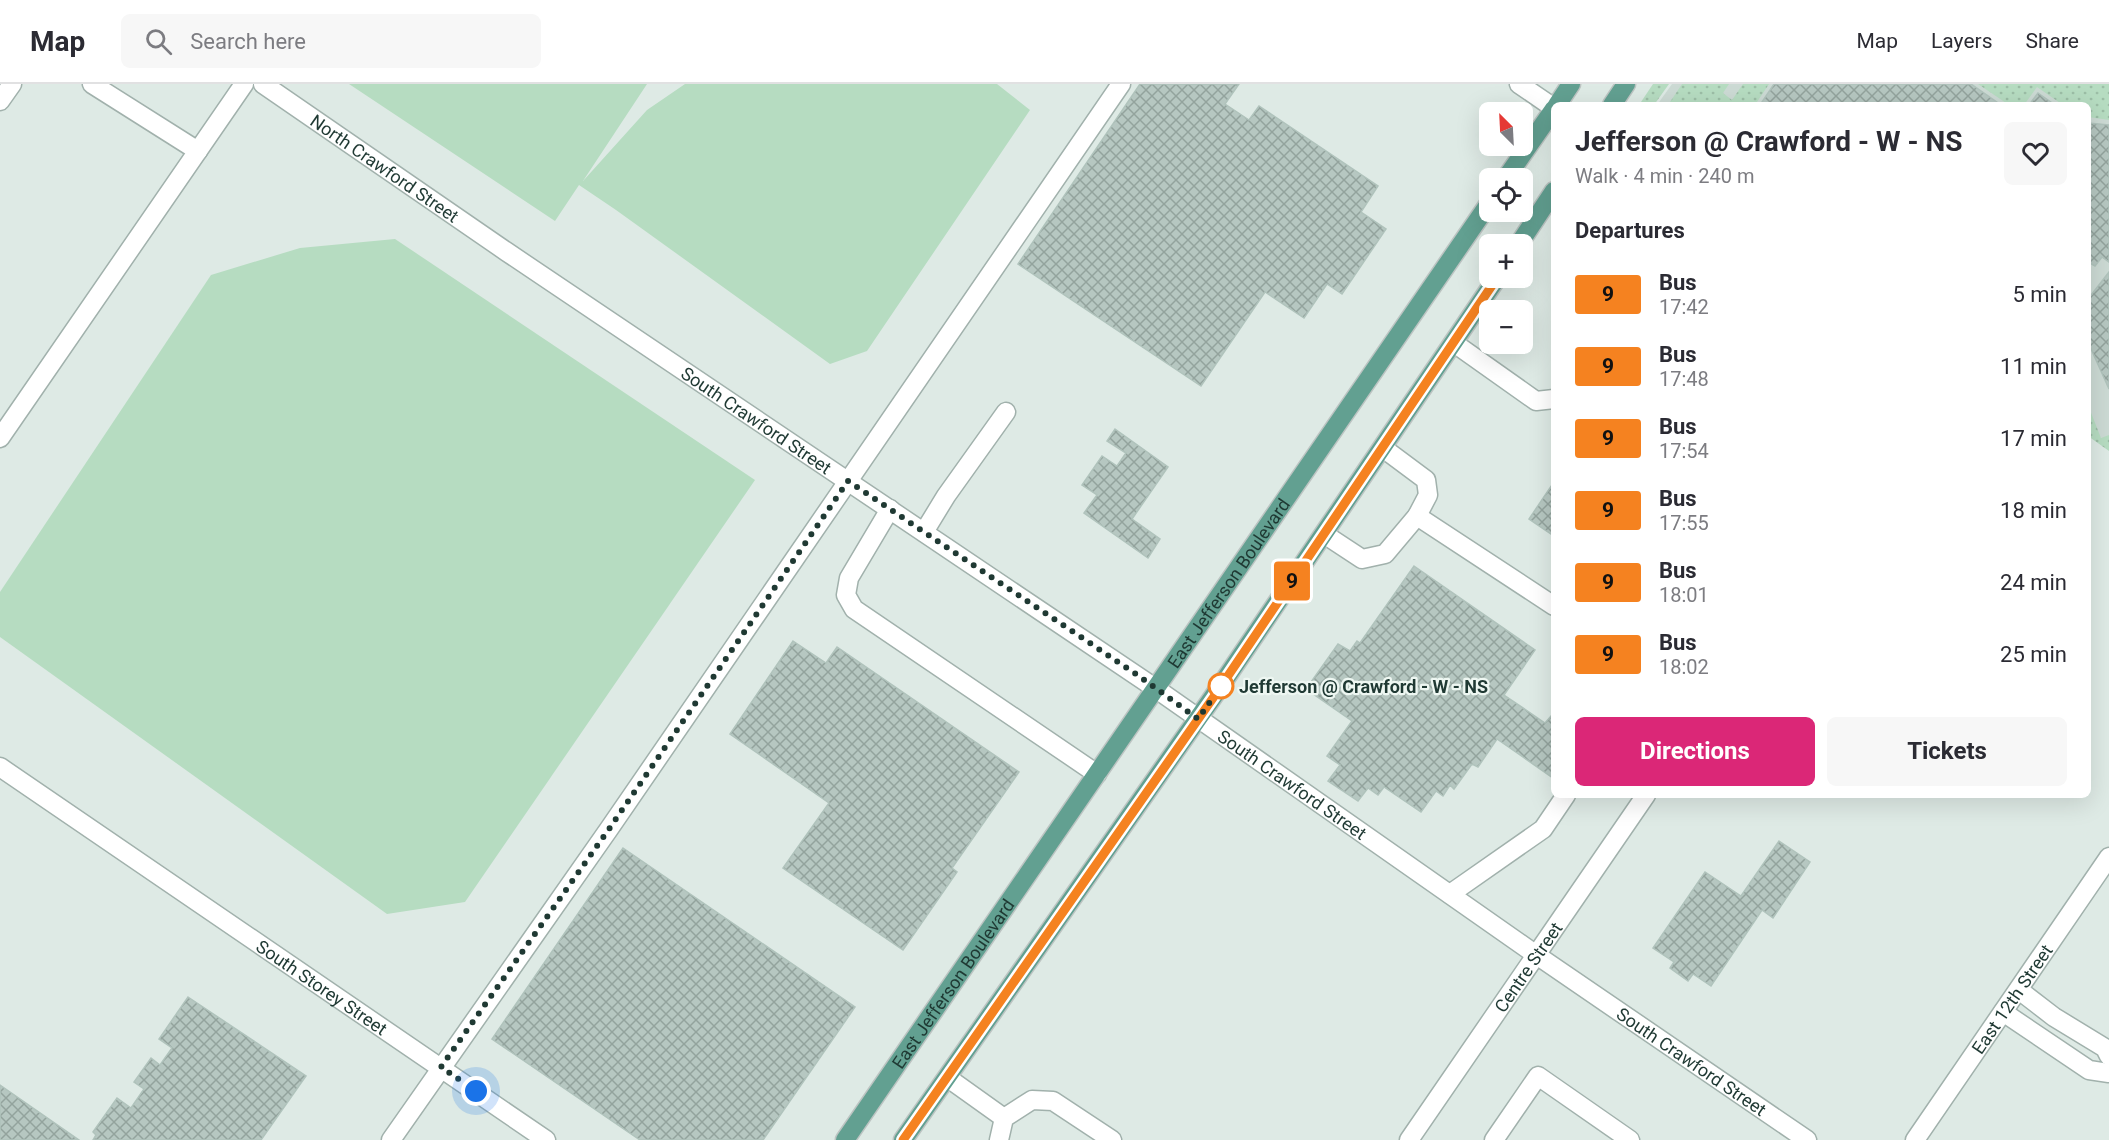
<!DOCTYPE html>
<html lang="en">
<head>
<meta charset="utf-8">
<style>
  body { margin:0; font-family:Roboto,sans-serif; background:#f7f7f7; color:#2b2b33; height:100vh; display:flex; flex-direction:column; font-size:22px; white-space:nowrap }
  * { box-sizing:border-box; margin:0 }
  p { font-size:20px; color:#7c7c81 }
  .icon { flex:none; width:33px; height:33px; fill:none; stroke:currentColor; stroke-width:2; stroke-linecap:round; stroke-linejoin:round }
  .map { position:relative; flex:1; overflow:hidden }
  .sheet { position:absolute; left:1551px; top:18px; width:540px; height:696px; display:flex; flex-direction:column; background:#fff; border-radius:9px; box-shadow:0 6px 24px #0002 }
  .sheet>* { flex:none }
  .badge { padding:0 12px; border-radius:4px; font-size:21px; line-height:39px }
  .needle { width:39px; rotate:336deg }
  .buttons { position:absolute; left:1479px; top:18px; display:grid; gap:12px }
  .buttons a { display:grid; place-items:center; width:54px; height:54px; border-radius:9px; background:#fff; box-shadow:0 6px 24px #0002; font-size:30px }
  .you { position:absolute; width:30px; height:30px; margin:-15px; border:4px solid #fff; border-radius:50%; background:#1a73e8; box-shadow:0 0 0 9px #1a73e833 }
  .map>.badge { position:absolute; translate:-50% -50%; box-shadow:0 0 0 3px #fff }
  h2 { padding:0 24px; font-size:22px; line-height:54px }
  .round { display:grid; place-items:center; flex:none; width:63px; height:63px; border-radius:9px; background:#f7f7f7 }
  .overview { display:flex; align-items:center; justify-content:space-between; height:102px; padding:0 24px }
  h1 { font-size:28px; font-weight:700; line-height:45px }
  .button { display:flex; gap:12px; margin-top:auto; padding:12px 24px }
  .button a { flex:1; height:69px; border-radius:9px; background:#db2777; color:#fff; font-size:24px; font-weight:700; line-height:69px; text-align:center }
  .button a+a { background:#f7f7f7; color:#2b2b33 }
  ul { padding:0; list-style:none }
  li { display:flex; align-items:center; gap:18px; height:72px; padding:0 24px }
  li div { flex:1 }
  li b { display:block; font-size:22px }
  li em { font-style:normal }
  li .badge { min-width:66px; font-weight:700; text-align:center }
  header { display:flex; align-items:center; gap:36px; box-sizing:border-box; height:84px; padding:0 30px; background:#fff; border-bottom:2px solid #e1e1e2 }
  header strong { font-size:28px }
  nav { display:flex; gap:33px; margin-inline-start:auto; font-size:21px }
  .search { width:420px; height:54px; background:#f7f7f7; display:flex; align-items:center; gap:15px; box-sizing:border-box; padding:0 21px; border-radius:9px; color:#7c7c81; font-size:22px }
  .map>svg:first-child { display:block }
  .built { fill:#ccdad4 }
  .grass { fill:url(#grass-dots) }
  .pitch { fill:#b6dcc1 }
  .building { fill:url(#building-cross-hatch); stroke:#b0c3bc; stroke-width:1.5 }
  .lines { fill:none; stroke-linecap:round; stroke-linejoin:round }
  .minor-casing { stroke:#a1b1ac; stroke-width:21 }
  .major-casing { stroke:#bcc4c2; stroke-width:21 }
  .minor { stroke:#fff; stroke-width:18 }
  .major { stroke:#62a091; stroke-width:18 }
  .line-casing { stroke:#fff; stroke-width:14 }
  .line { stroke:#f58220; stroke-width:9 }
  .walk { stroke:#1f3933; stroke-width:6; stroke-dasharray:0 10.8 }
  .stop-dot { fill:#fff; stroke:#f58220; stroke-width:3 }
  .labels { text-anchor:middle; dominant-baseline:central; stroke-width:4.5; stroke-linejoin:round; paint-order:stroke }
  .street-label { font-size:18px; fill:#1f3933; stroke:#eef7f2 }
  .stop-label { font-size:18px; font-weight:bold; fill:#1f3933; stroke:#eef7f2; text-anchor:start }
</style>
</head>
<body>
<header>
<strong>Map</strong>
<div class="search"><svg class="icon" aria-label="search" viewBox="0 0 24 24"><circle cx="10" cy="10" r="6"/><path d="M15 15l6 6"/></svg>Search here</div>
<nav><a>Map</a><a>Layers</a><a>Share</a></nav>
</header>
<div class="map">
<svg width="2109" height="1056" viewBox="0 0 2109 1056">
  <defs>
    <pattern id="grass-dots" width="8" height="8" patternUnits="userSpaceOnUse" patternTransform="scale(1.5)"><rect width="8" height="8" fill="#b6dcc1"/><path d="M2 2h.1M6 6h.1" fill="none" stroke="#9cbea6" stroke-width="1.8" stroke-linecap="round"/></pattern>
    <pattern id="building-cross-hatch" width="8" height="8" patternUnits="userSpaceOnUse" patternTransform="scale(1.5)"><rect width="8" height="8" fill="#b6c7c1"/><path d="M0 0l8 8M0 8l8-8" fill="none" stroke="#93a39d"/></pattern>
  </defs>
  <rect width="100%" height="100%" fill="#deeae5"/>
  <path class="built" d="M 1672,0 L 2109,0 L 2109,359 L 2088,345 L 2088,21 L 1657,21 Z"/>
  <g class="grass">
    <path d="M 1653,0 L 1669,0 L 1654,21 L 1639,21 Z"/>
    <path d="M 1682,0 L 1729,0 L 1723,9 L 1732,16 L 1743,0 L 1769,0 L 1755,21 L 1668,21 Z"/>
    <path d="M 1978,0 L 2109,0 L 2109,36 L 2088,33 L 2088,21 L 2063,21 L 2037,3 L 2024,21 L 2009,21 Z"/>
    <path d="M 2088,321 L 2101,354 L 2109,351 L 2109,367 L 2088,352 Z"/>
  </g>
  <g class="pitch">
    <path d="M 349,0 L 647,0 L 583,97 L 647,26 L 685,0 L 997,0 L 1030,26 L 867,267 L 830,280 L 616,126 L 579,101 L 555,137 Z"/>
    <path d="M 395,155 L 755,396 L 465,818 L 387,830 L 0,553 L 0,508 L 211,191 L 300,164 Z"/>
  </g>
  <g class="building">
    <path d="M 1140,0 L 1239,0 L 1225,20 L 1249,36 L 1259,22 L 1378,102 L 1361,128 L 1386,145 L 1342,210 L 1327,200 L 1304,234 L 1265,208 L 1201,302 L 1018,180 Z"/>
    <path d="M 1774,0 L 1971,0 L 2001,21 L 1760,21 Z"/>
    <path d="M 2038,9 L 2055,21 L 2029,21 Z"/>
    <path d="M 2088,39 L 2109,41 L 2109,178 L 2102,173 L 2095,182 L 2088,178 Z"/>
    <path d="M 2109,188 L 2109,305 L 2088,258 L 2088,215 Z"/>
    <path d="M 1115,345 L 1168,383 L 1132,435 L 1160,455 L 1148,474 L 1084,429 L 1097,411 L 1082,401 L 1102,372 L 1117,382 L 1126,369 L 1107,357 Z"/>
    <path d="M 1554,398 L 1554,452 L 1529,435 Z"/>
    <path d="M 1414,482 L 1535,566 L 1504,611 L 1545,639 L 1552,631 L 1554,632 L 1553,694 L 1497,655 L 1478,683 L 1472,680 L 1454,705 L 1450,701 L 1443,712 L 1436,707 L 1421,728 L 1384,703 L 1378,711 L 1368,704 L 1358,717 L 1328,697 L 1340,681 L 1327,672 L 1352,637 L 1306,605 L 1338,560 L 1350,567 L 1357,557 L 1360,559 Z"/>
    <path d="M 793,557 L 826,579 L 837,563 L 1019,688 L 952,784 L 957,788 L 903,866 L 783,784 L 829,719 L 730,650 Z"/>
    <path d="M 1779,757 L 1810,778 L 1773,834 L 1762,826 L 1711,902 L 1693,890 L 1688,897 L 1670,884 L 1674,878 L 1653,864 L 1705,788 L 1741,812 Z"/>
    <path d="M 623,764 L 855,923 L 763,1056 L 640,1056 L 492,955 Z"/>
    <path d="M 188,913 L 306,992 L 261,1056 L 93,1056 L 96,1051 L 93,1048 L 117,1014 L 131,1024 L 144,1005 L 134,998 L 151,974 L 160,981 L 172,964 L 159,955 Z"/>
    <path d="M 0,1001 L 79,1056 L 0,1056 Z"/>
  </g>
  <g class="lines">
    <defs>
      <g id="minor">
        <path d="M 92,0 L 198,67"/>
        <path id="s1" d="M 263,0 L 507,168 L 1155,604 L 1535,870 L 1807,1056"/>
        <path d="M 1519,0 L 1554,24"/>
        <path d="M 0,17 L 12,0"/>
        <path d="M 1454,259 L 1536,317 L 1554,315"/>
        <path d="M 0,354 L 244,0"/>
        <path d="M 890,425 L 849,494 L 846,511 L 854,525 L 1097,690"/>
        <path d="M 1417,432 L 1554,522"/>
        <path d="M 924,448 L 946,412 L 1006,328"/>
        <path d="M 1324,450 L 1362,475 L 1385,470 L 1417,432 L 1428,411 L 1426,396 L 1383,364"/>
        <path id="s2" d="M 0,683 L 546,1056"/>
        <path d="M 1450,810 L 1543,745 L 1566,711"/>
        <path d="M 2019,906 L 2054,933 L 2105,964 L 2109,972"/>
        <path d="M 2003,928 L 2089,986 L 2109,989"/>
        <path d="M 948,994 L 1004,1034"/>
        <path d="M 391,1056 L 609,745 L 1121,0"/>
        <path d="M 999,1056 L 1004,1034 L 1032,1016 L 1053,1017 L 1112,1056"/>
        <path id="s3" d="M 1409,1056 L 1646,711"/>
        <path d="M 1494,1056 L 1538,992 L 1630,1056"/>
        <path id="s4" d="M 1915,1056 L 2109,773"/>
      </g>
      <g id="major">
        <path d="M 1557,21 L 1571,0"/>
        <path d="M 1612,21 L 1626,0"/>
        <path d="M 1506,94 L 1554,25"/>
        <path d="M 1519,160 L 1554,107"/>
        <path id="s5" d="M 845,1056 L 1490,118"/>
        <path d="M 903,1056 L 1213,613 L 1497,194"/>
      </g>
    </defs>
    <use href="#minor" class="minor-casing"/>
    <use href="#major" class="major-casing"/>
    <use href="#minor" class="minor"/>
    <use href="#major" class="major"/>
  </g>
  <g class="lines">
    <defs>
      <path id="line" d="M 903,1056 L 1213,614 L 1497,194"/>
    </defs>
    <use href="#line" class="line-casing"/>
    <use href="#line" class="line"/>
    <path class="walk" d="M 476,1007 L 441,983 L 609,745 L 848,397 L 1139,592 L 1198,635 L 1226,595 L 1221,602"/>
  </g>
  <circle class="stop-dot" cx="1221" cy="602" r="12"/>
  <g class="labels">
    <g class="street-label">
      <text stroke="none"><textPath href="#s1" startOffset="148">North Crawford Street</textPath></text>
      <text stroke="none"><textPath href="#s1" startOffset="597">South Crawford Street</textPath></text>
      <text stroke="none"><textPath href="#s5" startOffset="676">East Jefferson Boulevard</textPath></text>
      <text stroke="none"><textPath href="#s1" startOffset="1245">South Crawford Street</textPath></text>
      <text stroke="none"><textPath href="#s3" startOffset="210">Centre Street</textPath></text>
      <text stroke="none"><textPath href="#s5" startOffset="190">East Jefferson Boulevard</textPath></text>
      <text stroke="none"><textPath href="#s2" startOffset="390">South Storey Street</textPath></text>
      <text stroke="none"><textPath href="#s4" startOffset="171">East 12th Street</textPath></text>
      <text stroke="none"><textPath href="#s1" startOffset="1731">South Crawford Street</textPath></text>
    </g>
    <g class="stop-label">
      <text x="1239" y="602">Jefferson @ Crawford - W - NS</text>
    </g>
  </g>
</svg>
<div class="buttons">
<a><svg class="needle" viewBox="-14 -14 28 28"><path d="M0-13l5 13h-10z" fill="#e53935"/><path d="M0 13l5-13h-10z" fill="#7c7c81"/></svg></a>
<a><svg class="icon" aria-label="locate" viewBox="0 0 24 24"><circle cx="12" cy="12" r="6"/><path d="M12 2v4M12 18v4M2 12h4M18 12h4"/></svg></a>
<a>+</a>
<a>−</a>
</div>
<div class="you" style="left:476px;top:1007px"></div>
<b class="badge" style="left:1292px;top:497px;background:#f58220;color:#111">9</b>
<section class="sheet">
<div class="overview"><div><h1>Jefferson @ Crawford - W - NS</h1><p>Walk · 4 min · 240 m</p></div><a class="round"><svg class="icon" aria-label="heart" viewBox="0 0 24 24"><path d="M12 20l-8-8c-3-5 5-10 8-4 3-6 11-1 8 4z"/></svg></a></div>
<h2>Departures</h2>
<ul>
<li><span class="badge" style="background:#f58220;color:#111">9</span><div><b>Bus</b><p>17:42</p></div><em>5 min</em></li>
<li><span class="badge" style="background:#f58220;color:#111">9</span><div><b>Bus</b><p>17:48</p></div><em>11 min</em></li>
<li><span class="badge" style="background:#f58220;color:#111">9</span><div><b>Bus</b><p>17:54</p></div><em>17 min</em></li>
<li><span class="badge" style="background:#f58220;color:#111">9</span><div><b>Bus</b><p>17:55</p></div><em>18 min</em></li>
<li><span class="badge" style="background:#f58220;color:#111">9</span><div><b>Bus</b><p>18:01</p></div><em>24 min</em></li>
<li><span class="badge" style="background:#f58220;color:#111">9</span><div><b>Bus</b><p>18:02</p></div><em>25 min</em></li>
</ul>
<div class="button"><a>Directions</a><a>Tickets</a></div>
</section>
</div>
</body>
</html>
